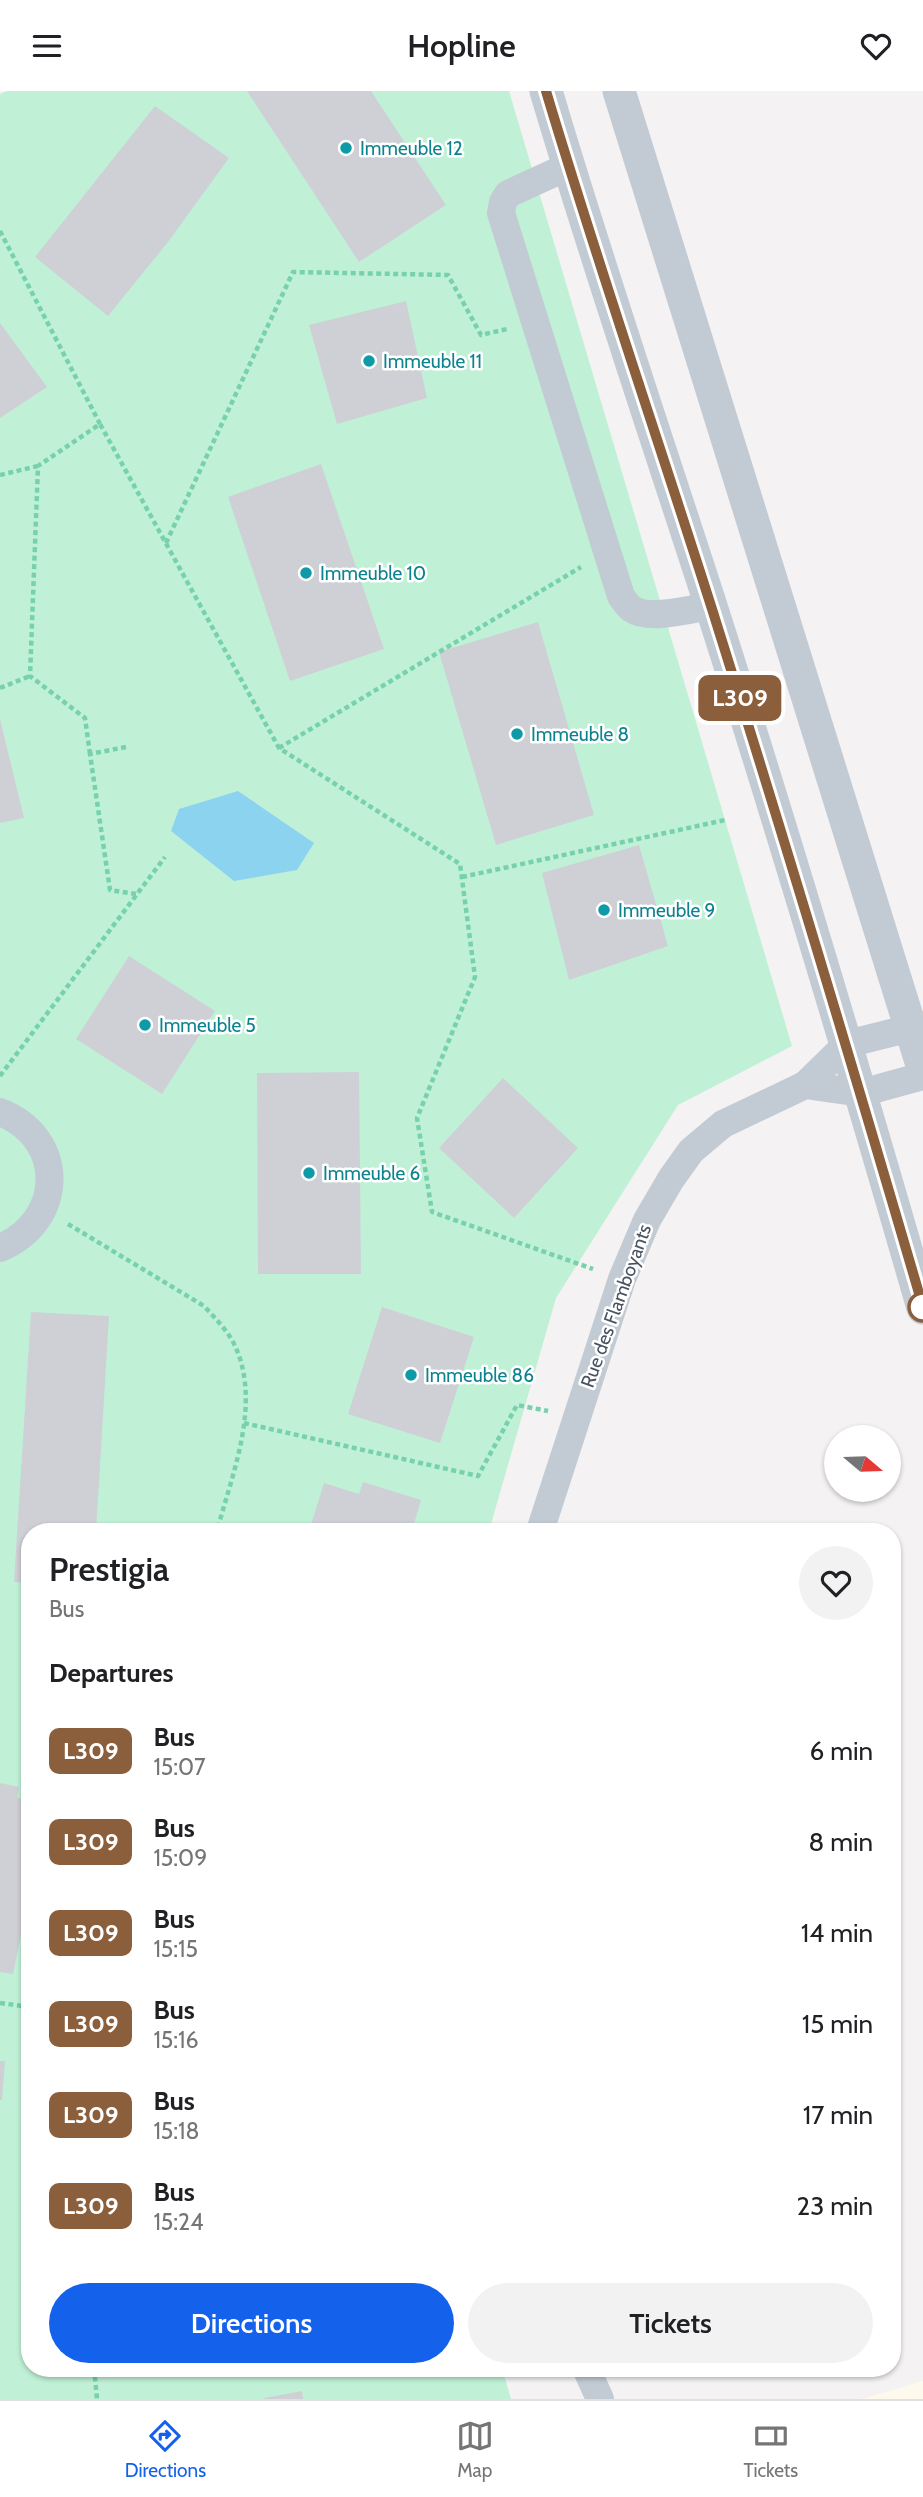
<!DOCTYPE html>
<html lang="en">
<head>
<meta charset="utf-8">
<style>
  body { margin:0; font-family:Cabin,sans-serif; background:#f2f2f2; color:#202124; height:100vh; display:flex; flex-direction:column; font-size:26px; white-space:nowrap }
  * { box-sizing:border-box; margin:0 }
  p { font-size:23px; color:#757577 }
  .icon { flex:none; width:38px; height:38px; fill:none; stroke:currentColor; stroke-width:2; stroke-linecap:round; stroke-linejoin:round }
  .map { position:relative; flex:1; overflow:hidden }
  .details { position:absolute; left:21px; top:1432px; width:880px; height:854px; display:flex; flex-direction:column; background:#fff; border-radius:28px; box-shadow:0 2px 5px #0004 }
  .details>* { flex:none }
  .badge { padding:0 14px; border-radius:10px; font-size:24px; line-height:46px }
  .needle { width:46px; rotate:109deg }
  .fabs { position:absolute; left:824px; top:1334px; display:grid; gap:14px }
  .fabs a { display:grid; place-items:center; width:77px; height:77px; border-radius:50%; background:#fff; box-shadow:0 2px 5px #0004; font-size:35px }
  .map>.badge { position:absolute; translate:-50% -50%; box-shadow:0 0 0 4px #fff }
  h2 { padding:0 28px; font-size:26px; line-height:63px }
  .round { display:grid; place-items:center; flex:none; width:74px; height:74px; border-radius:37px; background:#f2f2f2 }
  .overview { display:flex; align-items:center; justify-content:space-between; height:119px; padding:0 28px }
  h1 { font-size:33px; font-weight:600; line-height:52px }
  .primary-button { display:flex; gap:14px; margin-top:auto; padding:14px 28px }
  .primary-button a { flex:1; height:80px; border-radius:42px; background:#1461eb; color:#fff; font-size:28px; font-weight:600; line-height:80px; text-align:center }
  .primary-button a+a { background:#f2f2f2; color:#202124 }
  ul { padding:0; list-style:none }
  li { display:flex; align-items:center; gap:21px; height:91px; padding:0 28px }
  li div { flex:1 }
  li b { display:block; font-size:26px }
  li em { font-style:normal }
  li .badge { min-width:77px; font-weight:700; text-align:center }
  header { display:flex; justify-content:space-between; align-items:center; height:91px; padding:0 28px; background:#fff; font-size:32px; font-weight:600 }
  .tabs { display:flex; justify-content:space-around; align-items:center; height:98px; border-top:2px solid #e0e0e0; background:#fff; font-size:19px; color:#757577 }
  .tabs a { display:grid; justify-items:center; gap:4px }
  .tabs .on { color:#1461eb }
  .map>svg:first-child { display:block }
  .commercial { fill:#fdfaed }
  .green { fill:#c0f1d7 }
  .water { fill:#8cd3ef }
  .building { fill:#ced0d6 }
  .lines { fill:none; stroke-linecap:round; stroke-linejoin:round }
  .path { stroke:#77d1ac; stroke-width:4.5; stroke-dasharray:5 3.5; stroke-linecap:butt }
  .minor { stroke:#c2cbd3; stroke-width:28 }
  .tertiary { stroke:#c2cbd3; stroke-width:33 }
  .line-casing { stroke:#fff; stroke-width:16 }
  .line { stroke:#8b5e3c; stroke-width:10 }
  .culture-dot { fill:#0f9aa8; stroke:#fff; stroke-width:2.5 }
  .stop-dot { fill:#fff; stroke:#8b5e3c; stroke-width:3.5 }
  .labels { text-anchor:middle; dominant-baseline:central; stroke-width:5; stroke-linejoin:round; paint-order:stroke }
  .culture-label { font-size:19px; fill:#0d838f; stroke:#fff; text-anchor:start }
  .street-label { font-size:19px; fill:#495360; stroke:#fff }
</style>
</head>
<body>
<header><svg class="icon" aria-label="menu" viewBox="0 0 24 24"><path d="M4 6h16M4 12h16M4 18h16"/></svg>Hopline<svg class="icon" aria-label="heart" viewBox="0 0 24 24"><path d="M12 20l-8-8c-3-5 5-10 8-4 3-6 11-1 8 4z"/></svg></header>
<div class="map">
<svg width="923" height="2308" viewBox="0 0 923 2308">
  <rect width="100%" height="100%" fill="#f4f2f2"/>
  <path class="commercial" d="M 923,2290 L 923,2308 L 862,2308 Z"/>
  <path class="green" d="M 7,0 L 509,0 L 792,955 L 678,1014 L 556,1207 L 489,1440 L 30,1440 L 30,2277 L 502,2277 L 511,2308 L 0,2308 L 0,3 Z"/>
  <path class="water" d="M 238,700 L 314,752 L 297,779 L 234,790 L 171,740 L 179,718 Z"/>
  <g class="building">
    <path d="M 247,0 L 371,0 L 446,114 L 359,171 Z"/>
    <path d="M 155,15 L 229,67 L 168,151 L 108,225 L 35,166 Z"/>
    <path d="M 406,210 L 427,307 L 337,333 L 309,234 Z"/>
    <path d="M 0,232 L 47,296 L 0,327 Z"/>
    <path d="M 321,373 L 384,558 L 290,590 L 228,406 Z"/>
    <path d="M 538,531 L 594,724 L 496,754 L 439,561 Z"/>
    <path d="M 0,628 L 24,727 L 0,732 Z"/>
    <path d="M 639,754 L 668,855 L 569,889 L 542,782 Z"/>
    <path d="M 129,865 L 215,920 L 162,1003 L 76,948 Z"/>
    <path d="M 359,981 L 361,1183 L 258,1183 L 257,982 Z"/>
    <path d="M 503,987 L 578,1057 L 514,1127 L 439,1057 Z"/>
    <path d="M 382,1216 L 474,1246 L 440,1352 L 348,1323 Z"/>
    <path d="M 31,1221 L 109,1225 L 96,1440 L 30,1440 L 30,1492 L 14,1491 Z"/>
    <path d="M 363,1391 L 421,1409 L 412,1440 L 309,1440 L 324,1392 L 359,1403 Z"/>
    <path d="M 0,1692 L 19,1696 L 17,1707 L 30,1709 L 30,1800 L 13,1883 L 0,1881 Z"/>
    <path d="M 0,1970 L 5,1970 L 2,2009 L 0,2009 Z"/>
    <path d="M 302,2300 L 303,2308 L 265,2308 L 264,2307 Z"/>
  </g>
  <g class="lines">
    <g class="path">
      <path d="M 0,140 L 100,333"/>
      <path d="M 0,384 L 38,375"/>
      <path d="M 166,452 L 293,181 L 448,184 L 481,244 L 507,238"/>
      <path d="M 0,597 L 30,585"/>
      <path d="M 126,656 L 90,663 L 110,799 L 136,803"/>
      <path d="M 279,657 L 581,476"/>
      <path d="M 90,663 L 85,627 L 30,585 L 38,375 L 100,333 L 279,657 L 460,773 L 475,886 L 417,1027 L 432,1121 L 593,1178"/>
      <path d="M 462,786 L 725,729"/>
      <path d="M 0,985 L 165,766"/>
      <path d="M 68,1133 L 204,1215 C 216,1228 229,1241 236,1257 C 261,1315 232,1383 217,1440"/>
      <path d="M 244,1332 L 478,1385 L 517,1314 L 548,1320"/>
      <path d="M 0,1912 L 30,1916"/>
      <path d="M 94,2277 L 97,2308"/>
    </g>
    <g class="minor">
      <path d="M 569,75 L 508,103 L 503,111 L 501,122 L 621,505 C 624,509 627,515 632,518 C 649,530 691,518 711,515"/>
      <path d="M 805,994 L 847,953 L 911,937"/>
      <path d="M 0,1021 C 67,1047 65,1130 0,1157"/>
      <path d="M 540,1440 L 622,1188 L 647,1129 L 671,1088 L 691,1060 L 723,1033 L 805,994 L 861,1002 L 923,985"/>
      <path d="M 586,2277 L 600,2308"/>
    </g>
    <g class="tertiary">
      <path d="M 546,0 C 597,172 655,342 710,512 C 785,746 855,981 923,1217"/>
      <path d="M 619,0 L 923,977"/>
    </g>
  </g>
  <g class="lines">
    <defs>
      <path id="line" d="M 546,0 C 598,174 657,345 712,518 C 785,750 855,983 923,1216"/>
    </defs>
    <use href="#line" class="line-casing"/>
    <use href="#line" class="line"/>
  </g>
  <g class="culture-dot">
    <circle cx="346" cy="57" r="7"/>
    <circle cx="369" cy="270" r="7"/>
    <circle cx="306" cy="482" r="7"/>
    <circle cx="517" cy="643" r="7"/>
    <circle cx="604" cy="819" r="7"/>
    <circle cx="145" cy="934" r="7"/>
    <circle cx="309" cy="1082" r="7"/>
    <circle cx="411" cy="1284" r="7"/>
  </g>
  <circle class="stop-dot" cx="923" cy="1216" r="14"/>
  <g class="labels">
    <g class="culture-label">
      <text x="360" y="57">Immeuble 12</text>
      <text x="383" y="270">Immeuble 11</text>
      <text x="320" y="482">Immeuble 10</text>
      <text x="531" y="643">Immeuble 8</text>
      <text x="618" y="819">Immeuble 9</text>
      <text x="159" y="934">Immeuble 5</text>
      <text x="323" y="1082">Immeuble 6</text>
      <text x="425" y="1284">Immeuble 86</text>
    </g>
    <g class="street-label">
      <text transform="translate(616 1215) rotate(-70)">Rue des Flamboyants</text>
    </g>
  </g>
</svg>
<div class="fabs">
<a><svg class="needle" viewBox="-14 -14 28 28"><path d="M0-13l5 13h-10z" fill="#e53935"/><path d="M0 13l5-13h-10z" fill="#757577"/></svg></a>
</div>
<b class="badge" style="left:740px;top:607px;background:#8b5e3c;color:#fff">L309</b>
<section class="details">
<div class="overview"><div><h1>Prestigia</h1><p>Bus</p></div><a class="round"><svg class="icon" aria-label="heart" viewBox="0 0 24 24"><path d="M12 20l-8-8c-3-5 5-10 8-4 3-6 11-1 8 4z"/></svg></a></div>
<h2>Departures</h2>
<ul>
<li><span class="badge" style="background:#8b5e3c;color:#fff">L309</span><div><b>Bus</b><p>15:07</p></div><em>6 min</em></li>
<li><span class="badge" style="background:#8b5e3c;color:#fff">L309</span><div><b>Bus</b><p>15:09</p></div><em>8 min</em></li>
<li><span class="badge" style="background:#8b5e3c;color:#fff">L309</span><div><b>Bus</b><p>15:15</p></div><em>14 min</em></li>
<li><span class="badge" style="background:#8b5e3c;color:#fff">L309</span><div><b>Bus</b><p>15:16</p></div><em>15 min</em></li>
<li><span class="badge" style="background:#8b5e3c;color:#fff">L309</span><div><b>Bus</b><p>15:18</p></div><em>17 min</em></li>
<li><span class="badge" style="background:#8b5e3c;color:#fff">L309</span><div><b>Bus</b><p>15:24</p></div><em>23 min</em></li>
</ul>
<div class="primary-button"><a>Directions</a><a>Tickets</a></div>
</section>
</div>
<nav class="tabs">
<a class="on"><svg class="icon" aria-label="directions" viewBox="0 0 24 24"><path d="M12 3l9 9-9 9-9-9zM9 14v-3h6M13 9l2 2-2 2"/></svg>Directions</a>
<a><svg class="icon" aria-label="map" viewBox="0 0 24 24"><path d="M3 6l6-2 6 2 6-2v14l-6 2-6-2-6 2zM9 4v14M15 6v14"/></svg>Map</a>
<a><svg class="icon" aria-label="tickets" viewBox="0 0 24 24"><path d="M3 7h18v10H3zM15 7v10"/></svg>Tickets</a>
</nav>
</body>
</html>
